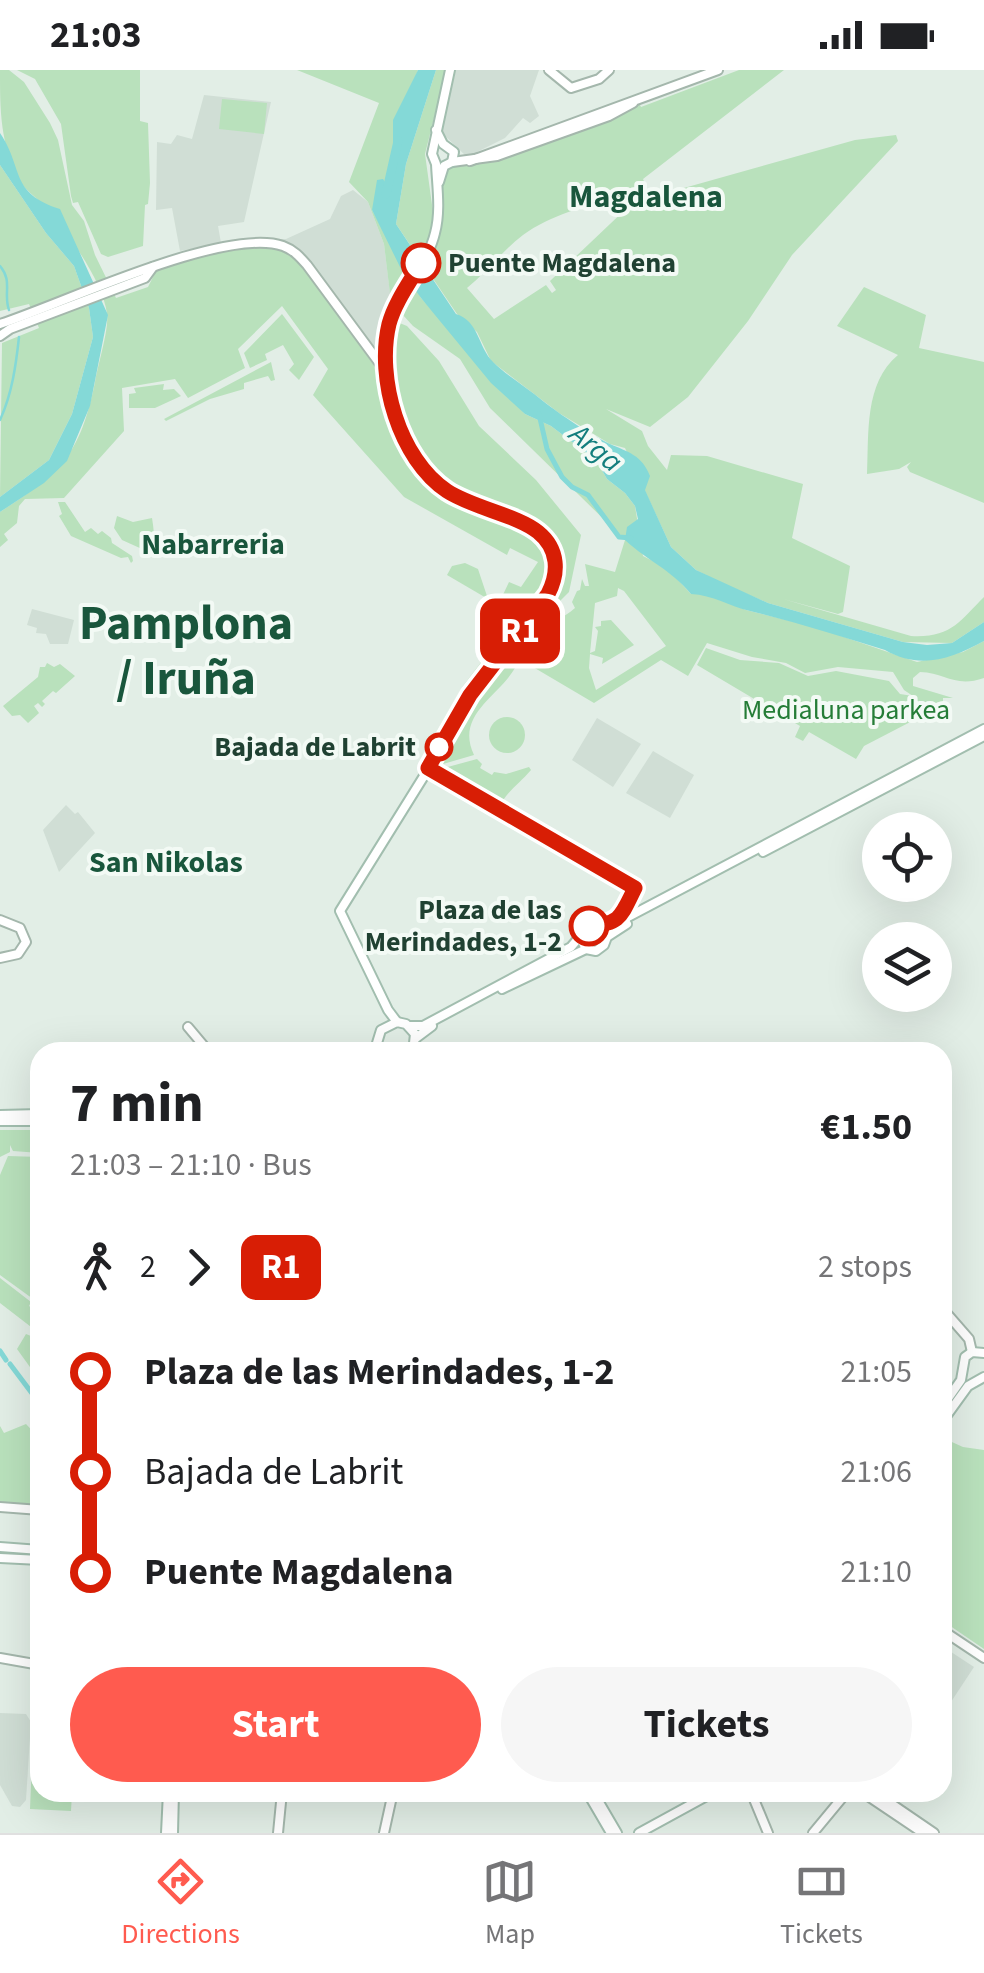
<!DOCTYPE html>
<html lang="en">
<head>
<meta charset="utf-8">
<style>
  body { margin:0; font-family:"Source Sans 3",sans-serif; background:#f6f6f6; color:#202124; height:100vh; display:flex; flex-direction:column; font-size:38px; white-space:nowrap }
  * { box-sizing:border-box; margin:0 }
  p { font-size:32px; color:#757577 }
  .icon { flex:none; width:55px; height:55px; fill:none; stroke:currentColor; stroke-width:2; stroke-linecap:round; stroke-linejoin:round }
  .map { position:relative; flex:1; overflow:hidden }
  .side { position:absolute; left:30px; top:972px; width:922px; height:760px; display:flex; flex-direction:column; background:#fff; border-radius:30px; box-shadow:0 10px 40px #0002 }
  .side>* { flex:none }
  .badge { padding:0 20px; border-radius:15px; font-size:35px; line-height:65px }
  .buttons { position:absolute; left:862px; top:742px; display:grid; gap:20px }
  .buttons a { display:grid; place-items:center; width:90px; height:90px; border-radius:50%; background:#fff; box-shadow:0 10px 40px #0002; font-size:50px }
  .map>.badge { position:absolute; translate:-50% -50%; box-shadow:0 0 0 5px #fff }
  .legs { display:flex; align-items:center; gap:15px; height:110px; padding:0 40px; font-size:32px }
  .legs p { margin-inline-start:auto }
  .overview { display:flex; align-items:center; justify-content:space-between; height:170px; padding:0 40px }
  h1 { font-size:55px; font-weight:700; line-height:75px }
  .cta { display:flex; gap:20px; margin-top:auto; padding:20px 40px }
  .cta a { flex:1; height:115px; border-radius:60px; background:#ff5b4f; color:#fff; font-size:40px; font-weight:700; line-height:115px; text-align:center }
  .cta a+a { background:#f6f6f6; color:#202124 }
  ul { padding:0 40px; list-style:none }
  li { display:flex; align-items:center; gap:35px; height:100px; font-size:38px }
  li i { display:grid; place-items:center; width:15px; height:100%; margin:0 12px; background:currentColor }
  li i::after { content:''; width:25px; height:25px; margin:-12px; border:8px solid; border-radius:50%; background:#fff }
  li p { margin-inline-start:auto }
  li:first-child i { background:linear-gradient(#0000 50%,currentColor 0) }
  li:last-child i { background:linear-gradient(currentColor 50%,#0000 0) }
  .status { display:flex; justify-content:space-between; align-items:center; height:70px; padding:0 50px; background:#fff; direction:ltr }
  .status svg { height:28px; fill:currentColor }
  .tabs { display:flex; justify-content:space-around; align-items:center; height:140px; border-top:2px solid #e0e0e0; background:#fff; font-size:28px; color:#757577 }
  .tabs a { display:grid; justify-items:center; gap:5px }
  .tabs .current { color:#ff5b4f }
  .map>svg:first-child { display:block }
  .built { fill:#d0ded5 }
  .green { fill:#b9e1bc; fill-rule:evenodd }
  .water { fill:#84d9d7 }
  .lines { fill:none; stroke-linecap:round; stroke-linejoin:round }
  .stream { stroke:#84d9d7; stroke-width:2.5 }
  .canal { stroke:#84d9d7; stroke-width:5 }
  .river { stroke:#84d9d7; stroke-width:9 }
  .tertiary-casing { stroke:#a4b7ac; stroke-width:12 }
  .secondary-casing { stroke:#a2beaf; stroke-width:12 }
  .tertiary { stroke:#fff; stroke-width:8 }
  .secondary { stroke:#fff; stroke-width:8 }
  .line-1-casing { stroke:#fff; stroke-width:22 }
  .line-1 { stroke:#d81e05; stroke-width:15 }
  .stop-1-dot { fill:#fff; stroke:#d81e05; stroke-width:5 }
  .labels { text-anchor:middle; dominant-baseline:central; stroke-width:8; stroke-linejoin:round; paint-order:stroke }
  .stop-label { font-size:28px; font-weight:bold; fill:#204132; stroke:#f3faf5; text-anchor:end }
  .park-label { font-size:28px; fill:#257d37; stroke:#f3faf5 }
  .water-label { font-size:30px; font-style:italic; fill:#137e7d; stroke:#f3faf5 }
  .neighbourhood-label { font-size:30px; font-weight:bold; fill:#19563c; stroke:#f3faf5 }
  .quarter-label { font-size:32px; font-weight:bold; fill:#19563c; stroke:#f3faf5 }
  .town-label { font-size:48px; font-weight:bold; fill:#19563c; stroke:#f3faf5 }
</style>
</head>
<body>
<div class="status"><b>21:03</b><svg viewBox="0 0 49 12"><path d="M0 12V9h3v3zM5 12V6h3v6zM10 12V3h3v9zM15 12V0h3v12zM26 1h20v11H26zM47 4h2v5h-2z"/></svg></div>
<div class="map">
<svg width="984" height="1763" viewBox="0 0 984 1763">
  <rect width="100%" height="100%" fill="#e2eee6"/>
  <g class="built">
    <path d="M 456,0 L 539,0 L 530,26 L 539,46 L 530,53 L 523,48 L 505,68 L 467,87 L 441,62 Z"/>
    <path d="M 204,25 L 271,32 L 244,152 L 218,156 L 221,173 L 180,181 L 172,138 L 156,140 L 157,72 L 171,74 L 177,65 L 192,69 Z"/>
    <path d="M 353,120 L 368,132 L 384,174 L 391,231 L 396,236 L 380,278 L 386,302 L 307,195 L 264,172 L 264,169 L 286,169 L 330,149 L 341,126 Z"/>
    <path d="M 32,539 L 74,550 L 68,574 L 50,574 L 46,564 L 36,563 L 37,558 L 27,555 Z"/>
    <path d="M 597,648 L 641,674 L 613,717 L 572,690 Z"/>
    <path d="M 653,681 L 694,705 L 670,748 L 626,723 Z"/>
    <path d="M 66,735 L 75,744 L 78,742 L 95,763 L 59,802 L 43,760 Z"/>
    <path d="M 942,1576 L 974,1597 L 945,1641 L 942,1639 Z"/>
    <path d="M 0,1643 L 26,1644 L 31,1652 L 26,1730 L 20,1737 L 12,1736 L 0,1715 Z"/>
  </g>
  <g class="green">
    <path d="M 0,0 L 9,0 L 24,12 L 50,53 L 58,70 L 72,135 L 84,151 L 95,185 L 116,228 L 148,217 L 157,199 L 166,194 C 204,186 258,164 294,186 L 376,298 L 401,370 L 421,401 L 461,435 L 524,461 L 545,481 L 549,503 L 545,517 L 514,560 L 510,558 L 514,550 L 507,545 L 510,536 L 500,531 L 509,512 L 521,517 L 538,492 L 510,478 L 507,485 L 404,427 L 313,325 L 328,299 L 282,236 L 238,279 L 245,298 L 188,328 L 175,309 L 122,318 L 124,361 L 64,428 L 25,429 L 19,436 L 17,453 L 4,464 L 8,470 L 0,477 L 0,442 C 60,403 80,386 95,312 C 98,294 109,260 107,244 C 103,210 64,157 41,133 C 34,125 25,120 20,111 C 0,75 0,40 0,0 Z"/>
    <path d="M 17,0 L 140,0 L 140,51 L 148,53 L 150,113 L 148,134 L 145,135 L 143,176 L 108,187 L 101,184 L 78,132 L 73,133 L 71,126 L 61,54 L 35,9 Z"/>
    <path d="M 297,0 L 418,0 L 393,72 L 397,82 L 390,123 L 372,140 L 421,228 L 525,344 L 551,356 L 596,390 L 607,409 L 625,423 L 635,436 L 643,486 L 667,498 L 691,524 L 707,524 L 746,540 L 815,557 L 917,592 L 963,582 L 984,571 L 984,608 C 955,618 946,603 920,602 L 913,608 L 913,616 L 953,628 L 943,628 L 943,635 L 864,676 L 856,689 L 809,662 L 803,671 L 795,667 L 800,656 L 697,595 L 706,578 L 740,590 L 779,593 L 808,606 L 836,601 L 889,611 L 900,624 L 913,626 L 904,620 L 893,602 L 838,597 L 805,603 L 786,593 L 752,587 L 707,573 L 688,606 L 661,590 L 594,633 L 511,584 C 534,554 550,559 575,538 L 572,532 L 577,521 L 580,520 L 582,509 L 585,516 L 589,516 L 585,494 L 615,502 L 625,470 L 490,338 L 460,289 L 413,256 L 391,232 L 384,174 L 368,132 L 349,112 L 379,33 ZM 618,518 L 624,521 L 666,576 L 596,620 L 589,598 L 590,584 L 603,588 L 602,594 L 634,575 L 611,550 L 601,551 L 601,556 L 595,557 L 598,561 L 595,581 L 590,583 L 595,533 L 617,526 Z"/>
    <path d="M 436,0 L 446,0 L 425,84 L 433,142 L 437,139 L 437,116 L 447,95 L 624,42 L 639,33 L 641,37 L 739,0 L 784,0 L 643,109 L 649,123 L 659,125 L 855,70 L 896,65 L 898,71 L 792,185 L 748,251 L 688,327 L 650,357 L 606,339 L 642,361 L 648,376 L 667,400 L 671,385 L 707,386 L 803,414 L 792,468 L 850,496 L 843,542 L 838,544 L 783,529 L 911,566 C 951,568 959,552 984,527 L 984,552 L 952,573 L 903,572 L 768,533 L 723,514 L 696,500 L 671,477 L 625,378 L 610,374 L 559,343 L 491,291 L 477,262 L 457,244 L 396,154 L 406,94 ZM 617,125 L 630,135 L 550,211 L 556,220 L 552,223 L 546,215 L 494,249 L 467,218 C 487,202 502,181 523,165 C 550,145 586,137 617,125 Z"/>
    <path d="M 222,29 L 267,33 L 264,64 L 219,59 Z"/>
    <path d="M 0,95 L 46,163 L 74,196 L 89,238 L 93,267 L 72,344 L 49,390 L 0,427 L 2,273 L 39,258 L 29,234 L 0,241 Z"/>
    <path d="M 864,217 L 926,245 L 919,278 L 984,292 L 984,433 L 910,402 L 907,397 L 911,392 L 899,399 L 867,404 C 869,364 864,313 898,285 L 837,256 Z"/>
    <path d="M 282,244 L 314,287 L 299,310 L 289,300 L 294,294 L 283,275 L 265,284 L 267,290 L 250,298 L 244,283 Z"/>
    <path d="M 397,252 L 407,256 L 439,291 L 479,356 L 536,410 L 581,465 L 569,522 L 547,544 L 543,539 C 548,534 555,529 559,523 C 573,500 560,469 540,454 C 521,439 490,438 468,427 C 422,403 393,340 391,290 C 391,278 395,264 397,252 Z"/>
    <path d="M 271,292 L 275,310 L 271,311 L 268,306 L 244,313 L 244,319 L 210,329 L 166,351 L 164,349 Z"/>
    <path d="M 164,314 L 163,320 L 174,319 L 181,326 L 155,338 L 129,338 L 129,324 L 136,323 L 134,318 Z"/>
    <path d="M 58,432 L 65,432 L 85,462 L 91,458 L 98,464 L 102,461 L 111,468 L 112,473 L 132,486 L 133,491 L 131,493 L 128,487 L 121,488 L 71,466 L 59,446 L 62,444 Z"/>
    <path d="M 117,446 L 133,452 L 152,448 C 154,462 157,473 142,479 L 122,470 L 114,458 Z"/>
    <path d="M 465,493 L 478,499 L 488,529 L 447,505 L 452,496 Z"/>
    <path d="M 488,583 L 494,587 L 465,625 L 431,684 L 425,681 L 463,616 Z"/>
    <path d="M 508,591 L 515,598 C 498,627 455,645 474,685 L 443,694 L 441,686 L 466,643 Z"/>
    <path d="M 47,593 L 54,597 L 60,594 L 75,606 L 56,623 L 53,621 L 42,631 L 45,634 L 42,637 L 38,633 L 34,636 L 39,643 L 28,653 L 20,645 L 12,646 L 3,636 L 38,607 L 40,597 L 45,597 Z"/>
    <circle cx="507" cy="665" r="18"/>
    <path d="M 477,689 L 482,694 L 480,698 L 492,705 L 494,702 L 506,704 L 529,697 L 531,700 C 521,712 511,718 502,732 L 444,698 Z"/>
    <path d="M 0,1060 L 40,1060 L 40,1083 L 13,1081 L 10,1075 L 10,1082 L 0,1087 Z"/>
    <path d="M 8,1086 L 40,1087 L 40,1234 L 0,1205 L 0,1105 Z"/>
    <path d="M 0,1208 L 31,1232 L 29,1236 L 40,1244 L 40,1311 L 17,1279 L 26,1264 L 31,1266 L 35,1260 L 0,1233 Z"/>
    <path d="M 26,1354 L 40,1369 L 40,1436 L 0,1434 L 0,1356 L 4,1363 Z"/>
    <path d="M 943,1368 L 963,1377 L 984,1380 L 984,1579 L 943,1551 Z"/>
    <path d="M 32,1691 L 40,1691 L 40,1722 L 72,1723 L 71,1741 L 30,1739 Z"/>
  </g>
  <g class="water">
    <path d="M 418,0 L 436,0 L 406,94 L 396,154 L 456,244 C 479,251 478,277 493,292 C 506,305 528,318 543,331 C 561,345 589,364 610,374 C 628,382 642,385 650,406 L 645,420 L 671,477 L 696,500 L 768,533 L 903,572 L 927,575 L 952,573 L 984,552 L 984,571 C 951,589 920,600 885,580 C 840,566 796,552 750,541 C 729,536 713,525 691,524 C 669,498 649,492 625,470 L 627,457 L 638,449 L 635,436 L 625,423 L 607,409 L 596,390 L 551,356 L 525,344 L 491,313 L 421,228 L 402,201 L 372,140 L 377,110 L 383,109 L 390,120 L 391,102 L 397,82 L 393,72 L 393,50 Z"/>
    <path d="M 0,63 C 24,98 9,123 60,139 L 108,245 L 90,336 L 67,391 L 44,413 L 0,442 L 0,427 L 49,390 L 72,344 L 93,267 L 89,238 L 74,196 L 46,163 L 0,95 Z"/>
  </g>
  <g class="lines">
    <g class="stream">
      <path d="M 0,196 C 13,211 3,224 9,240"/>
      <path d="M 0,350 C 12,324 16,295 19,267"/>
    </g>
    <g class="canal">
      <path d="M 539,344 L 547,379 L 562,407 L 572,417 L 588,425 L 619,467 L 631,468"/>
      <path d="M 0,1281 L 6,1290"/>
      <path d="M 10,1294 L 40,1334"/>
    </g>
    <path class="river" d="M 386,124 L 398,71"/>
    <defs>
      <g id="tertiary">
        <path d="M 549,0 L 571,18 L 599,9 L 609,0"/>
        <path d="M 470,91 L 718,0"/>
        <path d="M 452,92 L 497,86 L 609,46 L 633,33"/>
        <path d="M 0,254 C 62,234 225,156 283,176 C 294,180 300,187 307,195 L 386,302"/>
        <path d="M 0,266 L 10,259 L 145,208 L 153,197"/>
        <path d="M 0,850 L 20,858 L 26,872 L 18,884 L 0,888"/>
        <path d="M 188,957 L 209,982"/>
        <path d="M 942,1238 L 969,1269 L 972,1282"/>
        <path d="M 0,1437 L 40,1440"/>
        <path d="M 942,1560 L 984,1588"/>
        <path d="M 0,1588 L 40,1595"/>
        <path d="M 751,1722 L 768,1763"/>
        <path d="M 862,1722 L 923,1763"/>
        <path d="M 874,1722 L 934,1763"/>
        <path d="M 278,1763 L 282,1722"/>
        <path d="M 384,1763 L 393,1722"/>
        <path d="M 813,1763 L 847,1722"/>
      </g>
      <g id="secondary">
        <path d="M 436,60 L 443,74 L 454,82 L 452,92 L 444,96 L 439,112"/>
        <path d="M 763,782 L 984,666"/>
        <path d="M 581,869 L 586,879 L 596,881 L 604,875 L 607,867 L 627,854"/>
        <path d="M 502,919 L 586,879"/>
        <path d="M 397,952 L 388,940 L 340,841 L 429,698 L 459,642 L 548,524 C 581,460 508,454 468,433 C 448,423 429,410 416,390 C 390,348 373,283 396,237 C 408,213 429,189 435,163 C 441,141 437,116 436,94 L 432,84 L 450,0"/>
        <path d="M 409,956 L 423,956 L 571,877 L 589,856 L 613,855 L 984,659"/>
        <path d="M 416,968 L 432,956"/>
        <path d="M 381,982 L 377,973 L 381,960 L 397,952 L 406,954 L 415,964 L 413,982"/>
        <path d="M 0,1045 L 40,1044"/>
        <path d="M 0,1051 L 40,1051"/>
        <path d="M 942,1337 L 961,1310 L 965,1287 L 972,1282 L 984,1283"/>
        <path d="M 942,1352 L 968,1316 L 984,1307"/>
        <path d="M 0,1477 L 40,1480"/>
        <path d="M 0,1488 L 40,1490"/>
        <path d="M 587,1722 L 611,1763"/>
        <path d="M 593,1722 L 617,1763"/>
        <path d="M 166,1763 L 168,1722"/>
        <path d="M 173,1763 L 174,1722"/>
        <path d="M 639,1763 L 714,1722"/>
      </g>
    </defs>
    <use href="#tertiary" class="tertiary-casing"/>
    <use href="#secondary" class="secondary-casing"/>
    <use href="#tertiary" class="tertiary"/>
    <use href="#secondary" class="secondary"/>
  </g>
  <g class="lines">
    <defs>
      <path id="line-1" d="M 421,193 C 410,212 395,232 389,254 C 376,308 399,389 447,421 C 473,438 517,445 538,462 C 559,479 559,503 548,524 L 470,625 L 428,698 L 635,818 C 621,846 621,854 589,856"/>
    </defs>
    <use href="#line-1" class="line-1-casing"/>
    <use href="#line-1" class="line-1"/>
  </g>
  <g class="stop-1-dot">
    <circle cx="421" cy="193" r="18"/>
    <circle cx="439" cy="677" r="12"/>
    <circle cx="589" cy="856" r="18"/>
  </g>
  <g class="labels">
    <g class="stop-label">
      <text x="448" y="193" text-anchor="start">Puente Magdalena</text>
      <text x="416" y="677">Bajada de Labrit</text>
      <text x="562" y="840">Plaza de las<tspan x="562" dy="32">Merindades, 1-2</tspan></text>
    </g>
    <g class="park-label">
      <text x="846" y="640">Medialuna parkea</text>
    </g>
    <g class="water-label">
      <text transform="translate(596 378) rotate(39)">Arga</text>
    </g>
    <g class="neighbourhood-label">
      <text x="213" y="474">Nabarreria</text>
      <text x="166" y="792">San Nikolas</text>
    </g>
    <g class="quarter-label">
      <text x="646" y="127">Magdalena</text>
    </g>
    <g class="town-label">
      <text x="186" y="554">Pamplona<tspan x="186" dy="55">/ Iruña</tspan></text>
    </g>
  </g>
</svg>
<div class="buttons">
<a><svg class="icon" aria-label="locate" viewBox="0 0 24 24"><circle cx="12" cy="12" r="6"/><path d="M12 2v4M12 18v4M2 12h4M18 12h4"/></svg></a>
<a><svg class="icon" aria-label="layers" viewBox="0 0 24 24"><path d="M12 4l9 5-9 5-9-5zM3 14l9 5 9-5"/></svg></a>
</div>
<b class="badge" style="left:520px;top:561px;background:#d81e05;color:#fff">R1</b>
<section class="side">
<div class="overview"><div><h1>7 min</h1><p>21:03 – 21:10 · Bus</p></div><b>€1.50</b></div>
<div class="legs"><svg class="icon" aria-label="walk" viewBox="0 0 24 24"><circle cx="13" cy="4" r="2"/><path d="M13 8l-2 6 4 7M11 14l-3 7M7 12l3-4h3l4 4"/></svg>2<svg class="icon" aria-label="forward" viewBox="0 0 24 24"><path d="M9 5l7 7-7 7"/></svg><b class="badge" style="background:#d81e05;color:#fff">R1</b><p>2 stops</p></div>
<ul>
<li><i style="color:#d81e05"></i><b>Plaza de las Merindades, 1-2</b><p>21:05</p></li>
<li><i style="color:#d81e05"></i><span>Bajada de Labrit</span><p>21:06</p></li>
<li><i style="color:#d81e05"></i><b>Puente Magdalena</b><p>21:10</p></li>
</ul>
<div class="cta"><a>Start</a><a>Tickets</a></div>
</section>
</div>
<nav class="tabs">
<a class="current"><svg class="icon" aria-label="directions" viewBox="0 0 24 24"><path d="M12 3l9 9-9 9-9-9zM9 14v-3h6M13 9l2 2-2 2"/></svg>Directions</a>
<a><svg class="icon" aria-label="map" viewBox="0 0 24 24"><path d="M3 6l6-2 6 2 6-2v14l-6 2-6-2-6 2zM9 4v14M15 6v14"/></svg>Map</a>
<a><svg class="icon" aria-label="tickets" viewBox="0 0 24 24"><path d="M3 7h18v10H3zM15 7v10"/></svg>Tickets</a>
</nav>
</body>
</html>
